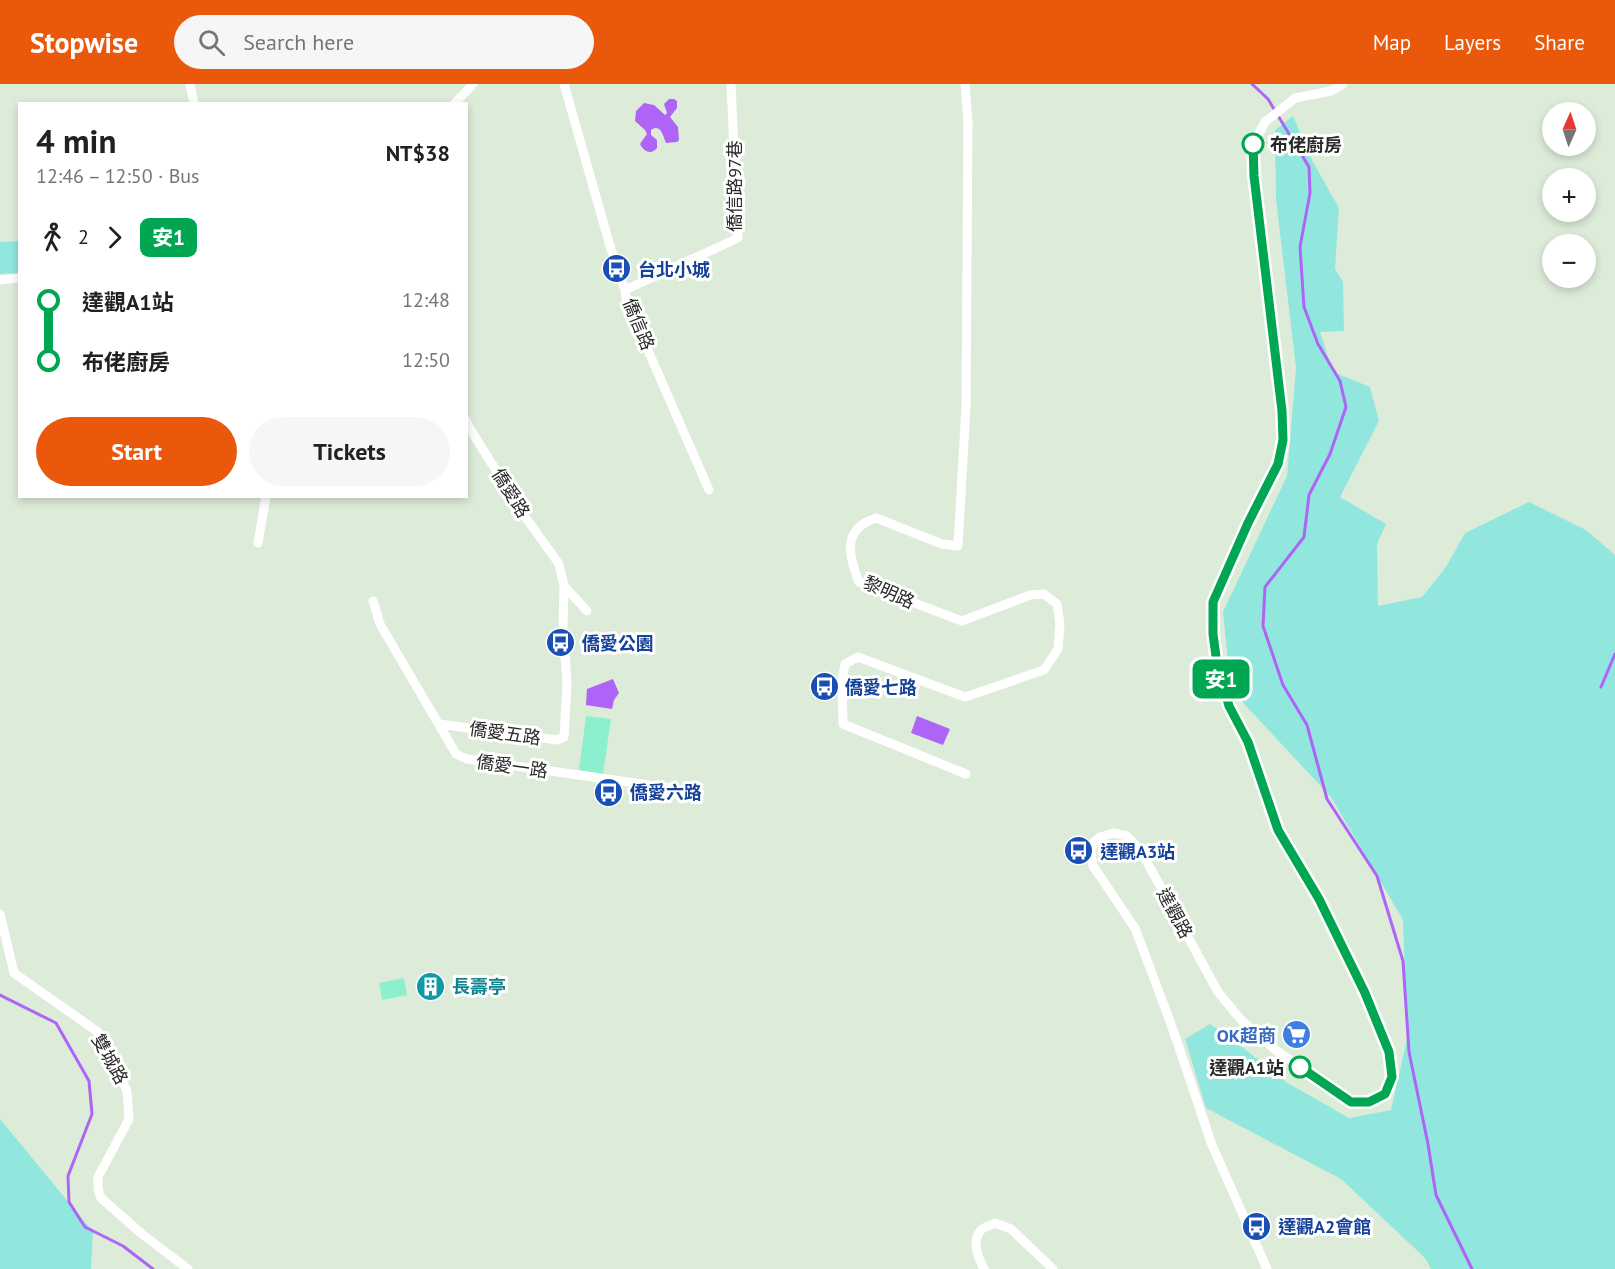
<!DOCTYPE html>
<html lang="en">
<head>
<meta charset="utf-8">
<style>
  body { margin:0; font-family:"PT Sans","Noto Sans TC",sans-serif; background:#f6f6f6; color:#202124; height:100vh; display:flex; flex-direction:column; font-size:22px; white-space:nowrap }
  * { box-sizing:border-box; margin:0 }
  p { font-size:20px; color:#757577 }
  .icon { flex:none; width:33px; height:33px; fill:none; stroke:currentColor; stroke-width:2; stroke-linecap:round; stroke-linejoin:round }
  .map { position:relative; flex:1; overflow:hidden }
  .details { position:absolute; left:18px; top:18px; width:450px; height:396px; display:flex; flex-direction:column; background:#fff; border-radius:0px; box-shadow:0 3px 9px #0003 }
  .details>* { flex:none }
  .badge { padding:0 12px; border-radius:9px; font-size:21px; line-height:39px }
  .needle { width:39px; rotate:3deg }
  .fabs { position:absolute; left:1542px; top:18px; display:grid; gap:12px }
  .fabs a { display:grid; place-items:center; width:54px; height:54px; border-radius:50%; background:#fff; box-shadow:0 3px 9px #0003; font-size:30px }
  .map>.badge { position:absolute; translate:-50% -50%; box-shadow:0 0 0 3px #fff }
  .legs { display:flex; align-items:center; gap:9px; height:66px; padding:0 18px; font-size:20px }
  .legs p { margin-inline-start:auto }
  .headline { display:flex; align-items:center; justify-content:space-between; height:102px; padding:0 18px }
  h1 { font-size:33px; font-weight:700; line-height:45px }
  .action { display:flex; gap:12px; margin-top:auto; padding:12px 18px }
  .action a { flex:1; height:69px; border-radius:36px; background:#ea580c; color:#fff; font-size:24px; font-weight:700; line-height:69px; text-align:center }
  .action a+a { background:#f6f6f6; color:#202124 }
  ul { padding:0 18px; list-style:none }
  li { display:flex; align-items:center; gap:21px; height:60px; font-size:22px }
  li i { display:grid; place-items:center; width:9px; height:100%; margin:0 8px; background:currentColor }
  li i::after { content:''; width:15px; height:15px; margin:-8px; border:4px solid; border-radius:50%; background:#fff }
  li p { margin-inline-start:auto }
  li:first-child i { background:linear-gradient(#0000 50%,currentColor 0) }
  li:last-child i { background:linear-gradient(currentColor 50%,#0000 0) }
  header { display:flex; align-items:center; gap:36px; box-sizing:border-box; height:84px; padding:0 30px; background:#ea580c; color:#fff }
  header strong { font-size:28px }
  nav { display:flex; gap:33px; margin-inline-start:auto; font-size:21px }
  .search { width:420px; height:54px; background:#f6f6f6; display:flex; align-items:center; gap:15px; box-sizing:border-box; padding:0 21px; border-radius:33px; color:#757577; font-size:22px }
  .map>svg:first-child { display:block }
  .green { fill:#91e7de }
  .pitch { fill:#8cf0ce }
  .water { fill:#ad64f7 }
  .lines { fill:none; stroke-linecap:round; stroke-linejoin:round }
  .stream { stroke:#ad64f7; stroke-width:3 }
  .minor { stroke:#fff; stroke-width:9 }
  .line-1-casing { stroke:#fff; stroke-width:14 }
  .line-1 { stroke:#00a651; stroke-width:9 }
  .stop-1-dot { fill:#fff; stroke:#00a651; stroke-width:3 }
  .labels { text-anchor:middle; dominant-baseline:central; stroke-width:6; stroke-linejoin:round; paint-order:stroke }
  .stop-label { font-size:18px; font-weight:bold; fill:#292929; stroke:#fff; text-anchor:start }
  .street-label { font-size:18px; fill:#292929; stroke:#fff }
  .transit-label { font-size:18px; font-weight:bold; fill:#164399; stroke:#fff; text-anchor:start }
  .culture-label { font-size:18px; font-weight:bold; fill:#0d838f; stroke:#fff; text-anchor:start }
  .shop-label { font-size:18px; font-weight:bold; fill:#366cbe; stroke:#fff; text-anchor:end }
</style>
</head>
<body>
<header>
<strong>Stopwise</strong>
<div class="search"><svg class="icon" aria-label="search" viewBox="0 0 24 24"><circle cx="10" cy="10" r="6"/><path d="M15 15l6 6"/></svg>Search here</div>
<nav><a>Map</a><a>Layers</a><a>Share</a></nav>
</header>
<div class="map">
<svg width="1615" height="1185" viewBox="0 0 1615 1185">
  <rect width="100%" height="100%" fill="#ddecd9"/>
  <g class="green">
    <path d="M 1293,32 L 1312,76 L 1339,124 L 1335,185 L 1343,198 L 1344,247 L 1320,248 L 1333,288 L 1370,303 L 1379,337 L 1340,413 L 1386,440 L 1377,460 L 1378,522 L 1422,513 L 1446,483 L 1465,449 L 1529,418 L 1586,446 L 1615,471 L 1615,1185 L 1431,1185 L 1425,1174 L 1341,1095 L 1206,1024 L 1185,955 L 1210,940 L 1231,954 L 1286,998 L 1349,1034 L 1391,1026 L 1407,955 L 1403,836 L 1331,713 L 1231,606 L 1223,528 L 1287,392 L 1296,284 L 1276,115 L 1275,46 Z"/>
    <path d="M 19,157 L 19,189 L 0,190 L 0,158 Z"/>
    <path d="M 0,1035 L 93,1148 L 91,1185 L 0,1185 Z"/>
  </g>
  <g class="pitch">
    <path d="M 586,632 L 611,635 L 603,690 L 579,686 Z"/>
    <path d="M 404,894 L 407,911 L 382,916 L 379,899 Z"/>
  </g>
  <g class="water">
    <path d="M 669,15 L 674,15 L 677,17 L 677,24 L 670,33 L 678,43 L 679,56 L 677,58 L 666,59 C 663,52 661,39 651,46 L 651,51 L 657,56 L 657,64 C 651,71 644,68 640,60 L 647,50 L 645,46 L 635,37 L 636,27 L 644,19 L 654,21 L 665,31 L 667,29 L 664,20 Z"/>
    <path d="M 613,595 L 619,609 L 614,616 L 612,625 L 586,621 L 587,605 Z"/>
    <path d="M 917,632 L 950,645 L 943,661 L 911,649 Z"/>
  </g>
  <g class="lines">
    <g class="stream">
      <path d="M 1252,0 L 1268,15 L 1309,83 L 1310,109 L 1300,163 L 1304,223 L 1318,260 L 1340,297 L 1346,323 L 1330,370 L 1309,411 L 1304,453 L 1265,503 L 1263,542 L 1283,601 L 1307,641 L 1327,715 L 1377,792 L 1403,877 L 1409,968 L 1428,1060 L 1436,1111 L 1472,1185"/>
      <path d="M 1601,603 L 1615,570"/>
      <path d="M 0,911 L 56,939 L 89,997 L 92,1030 L 68,1092 L 69,1118 L 85,1143 L 123,1162 L 153,1185"/>
    </g>
    <g class="minor">
      <path d="M 190,0 L 194,20"/>
      <path d="M 564,0 L 610,162 L 625,206 L 626,216 L 709,406"/>
      <path d="M 965,0 L 968,37 L 966,322 L 958,462 L 942,460 L 876,434 C 842,445 848,471 859,498 L 962,537 L 1030,511 L 1044,510 L 1057,520 L 1060,540 L 1058,565 L 1044,586 L 965,613 L 858,573 L 845,580 L 842,597 L 843,640 L 966,690"/>
      <path d="M 454,20 L 473,0"/>
      <path d="M 0,196 L 20,194"/>
      <path d="M 625,206 L 738,154 L 731,0"/>
      <path d="M 258,459 L 266,412"/>
      <path d="M 564,502 L 587,527"/>
      <path d="M 373,517 L 380,540 L 456,670 L 467,675 L 670,704"/>
      <path d="M 1217,580 L 1213,550 L 1213,518 L 1248,439 L 1278,380 L 1283,356 L 1282,327 L 1254,92 L 1253,60 L 1265,38 L 1295,14 L 1331,7 L 1343,0"/>
      <path d="M 439,640 L 557,656 L 564,653 L 567,599 L 563,543 L 564,502 L 559,480 L 526,434 L 470,345 L 466,336"/>
      <path d="M 0,830 L 14,889 L 98,948 L 127,1007 L 129,1035 L 98,1093 L 98,1105 L 101,1114 L 142,1150 L 188,1185"/>
      <path d="M 984,1185 C 978,1174 971,1157 981,1146 C 984,1143 991,1141 995,1139 L 1011,1145 L 1053,1185"/>
      <path d="M 1267,1185 L 1212,1061 L 1171,940 L 1135,844 L 1093,782 L 1091,768 L 1093,759 L 1100,753 L 1114,749 L 1127,752 L 1141,767 L 1218,908 L 1242,937 L 1277,967 L 1351,1018 L 1369,1018 L 1385,1010 L 1393,993 L 1389,968 L 1365,909 L 1319,815 L 1278,746"/>
    </g>
  </g>
  <g class="lines">
    <defs>
      <path id="line-1" d="M 1253,60 L 1254,92 L 1282,327 L 1283,356 L 1278,380 L 1248,439 L 1213,518 L 1213,550 L 1217,580 L 1229,622 L 1248,658 L 1278,746 L 1319,815 L 1365,909 L 1389,968 L 1392,993 L 1385,1010 L 1369,1018 L 1351,1018 L 1300,983"/>
    </defs>
    <use href="#line-1" class="line-1-casing"/>
    <use href="#line-1" class="line-1"/>
  </g>
  <defs>
    <symbol id="bus-disc" viewBox="-11 -11 22 22"><circle r="9.5" fill="#1a4fb4" stroke="#fff"/><path d="M-5-6H5V4H4V6H2V4H-2V6H-4V4H-5ZM-3.5-4V0h7V-4ZM-3.5 1.2v1.5H-2V1.2ZM2 1.2v1.5H3.5V1.2Z" fill="#fff"/></symbol>
    <symbol id="building-disc" viewBox="-11 -11 22 22"><circle r="9.5" fill="#0f9aa8" stroke="#fff"/><path d="M-4-6H4V6H1V3H-1V6H-4ZM-2.5-4.3h1.7v1.8h-1.7ZM.8-4.3h1.7v1.8H.8ZM-2.5-1h1.7V.8h-1.7ZM.8-1h1.7V.8H.8Z" fill="#fff"/></symbol>
    <symbol id="supermarket-disc" viewBox="-11 -11 22 22"><circle r="9.5" fill="#3f7fe0" stroke="#fff"/><path d="M-6-5.5h2.5l.6 2H6L4.5 2H-2.5L-4.4-4H-6ZM-1.5 3.2a1.3 1.3 0 1 0 .1 0ZM3 3.2a1.3 1.3 0 1 0 .1 0Z" fill="#fff"/></symbol>
  </defs>
  <g fill-rule="evenodd">
    <use href="#bus-disc" x="600" y="168" width="33" height="33"/>
    <use href="#bus-disc" x="544" y="542" width="33" height="33"/>
    <use href="#bus-disc" x="808" y="586" width="33" height="33"/>
    <use href="#bus-disc" x="592" y="692" width="33" height="33"/>
    <use href="#bus-disc" x="1062" y="750" width="33" height="33"/>
    <use href="#building-disc" x="414" y="886" width="33" height="33"/>
    <use href="#supermarket-disc" x="1280" y="934" width="33" height="33"/>
    <use href="#bus-disc" x="1240" y="1126" width="33" height="33"/>
  </g>
  <g class="stop-1-dot">
    <circle cx="1253" cy="60" r="10"/>
    <circle cx="1300" cy="983" r="10"/>
  </g>
  <g class="labels">
    <g class="stop-label">
      <text x="1270" y="60">布佬廚房</text>
      <text x="1284" y="983" text-anchor="end">達觀A1站</text>
    </g>
    <g class="street-label">
      <text transform="translate(734 102) rotate(-90)">僑信路97巷</text>
      <text transform="translate(639 240) rotate(68)">僑信路</text>
      <text transform="translate(511 409) rotate(58)">僑愛路</text>
      <text transform="translate(889 508) rotate(24)">黎明路</text>
      <text transform="translate(505 649) rotate(8)">僑愛五路</text>
      <text transform="translate(512 682) rotate(8)">僑愛一路</text>
      <text transform="translate(1175 829) rotate(62)">達觀路</text>
      <text transform="translate(110 975) rotate(61)">雙城路</text>
    </g>
    <g class="transit-label">
      <text x="638" y="185">台北小城</text>
      <text x="582" y="559">僑愛公園</text>
      <text x="845" y="603">僑愛七路</text>
      <text x="630" y="708">僑愛六路</text>
      <text x="1100" y="767">達觀A3站</text>
      <text x="1278" y="1142">達觀A2會館</text>
    </g>
    <g class="culture-label">
      <text x="452" y="902">長壽亭</text>
    </g>
    <g class="shop-label">
      <text x="1276" y="951">OK超商</text>
    </g>
  </g>
</svg>
<div class="fabs">
<a><svg class="needle" viewBox="-14 -14 28 28"><path d="M0-13l5 13h-10z" fill="#e53935"/><path d="M0 13l5-13h-10z" fill="#757577"/></svg></a>
<a>+</a>
<a>−</a>
</div>
<b class="badge" style="left:1221px;top:595px;background:#00a651;color:#fff">安1</b>
<section class="details">
<div class="headline"><div><h1>4 min</h1><p>12:46 – 12:50 · Bus</p></div><b>NT$38</b></div>
<div class="legs"><svg class="icon" aria-label="walk" viewBox="0 0 24 24"><circle cx="13" cy="4" r="2"/><path d="M13 8l-2 6 4 7M11 14l-3 7M7 12l3-4h3l4 4"/></svg>2<svg class="icon" aria-label="forward" viewBox="0 0 24 24"><path d="M9 5l7 7-7 7"/></svg><b class="badge" style="background:#00a651;color:#fff">安1</b></div>
<ul>
<li><i style="color:#00a651"></i><b>達觀A1站</b><p>12:48</p></li>
<li><i style="color:#00a651"></i><b>布佬廚房</b><p>12:50</p></li>
</ul>
<div class="action"><a>Start</a><a>Tickets</a></div>
</section>
</div>
</body>
</html>
